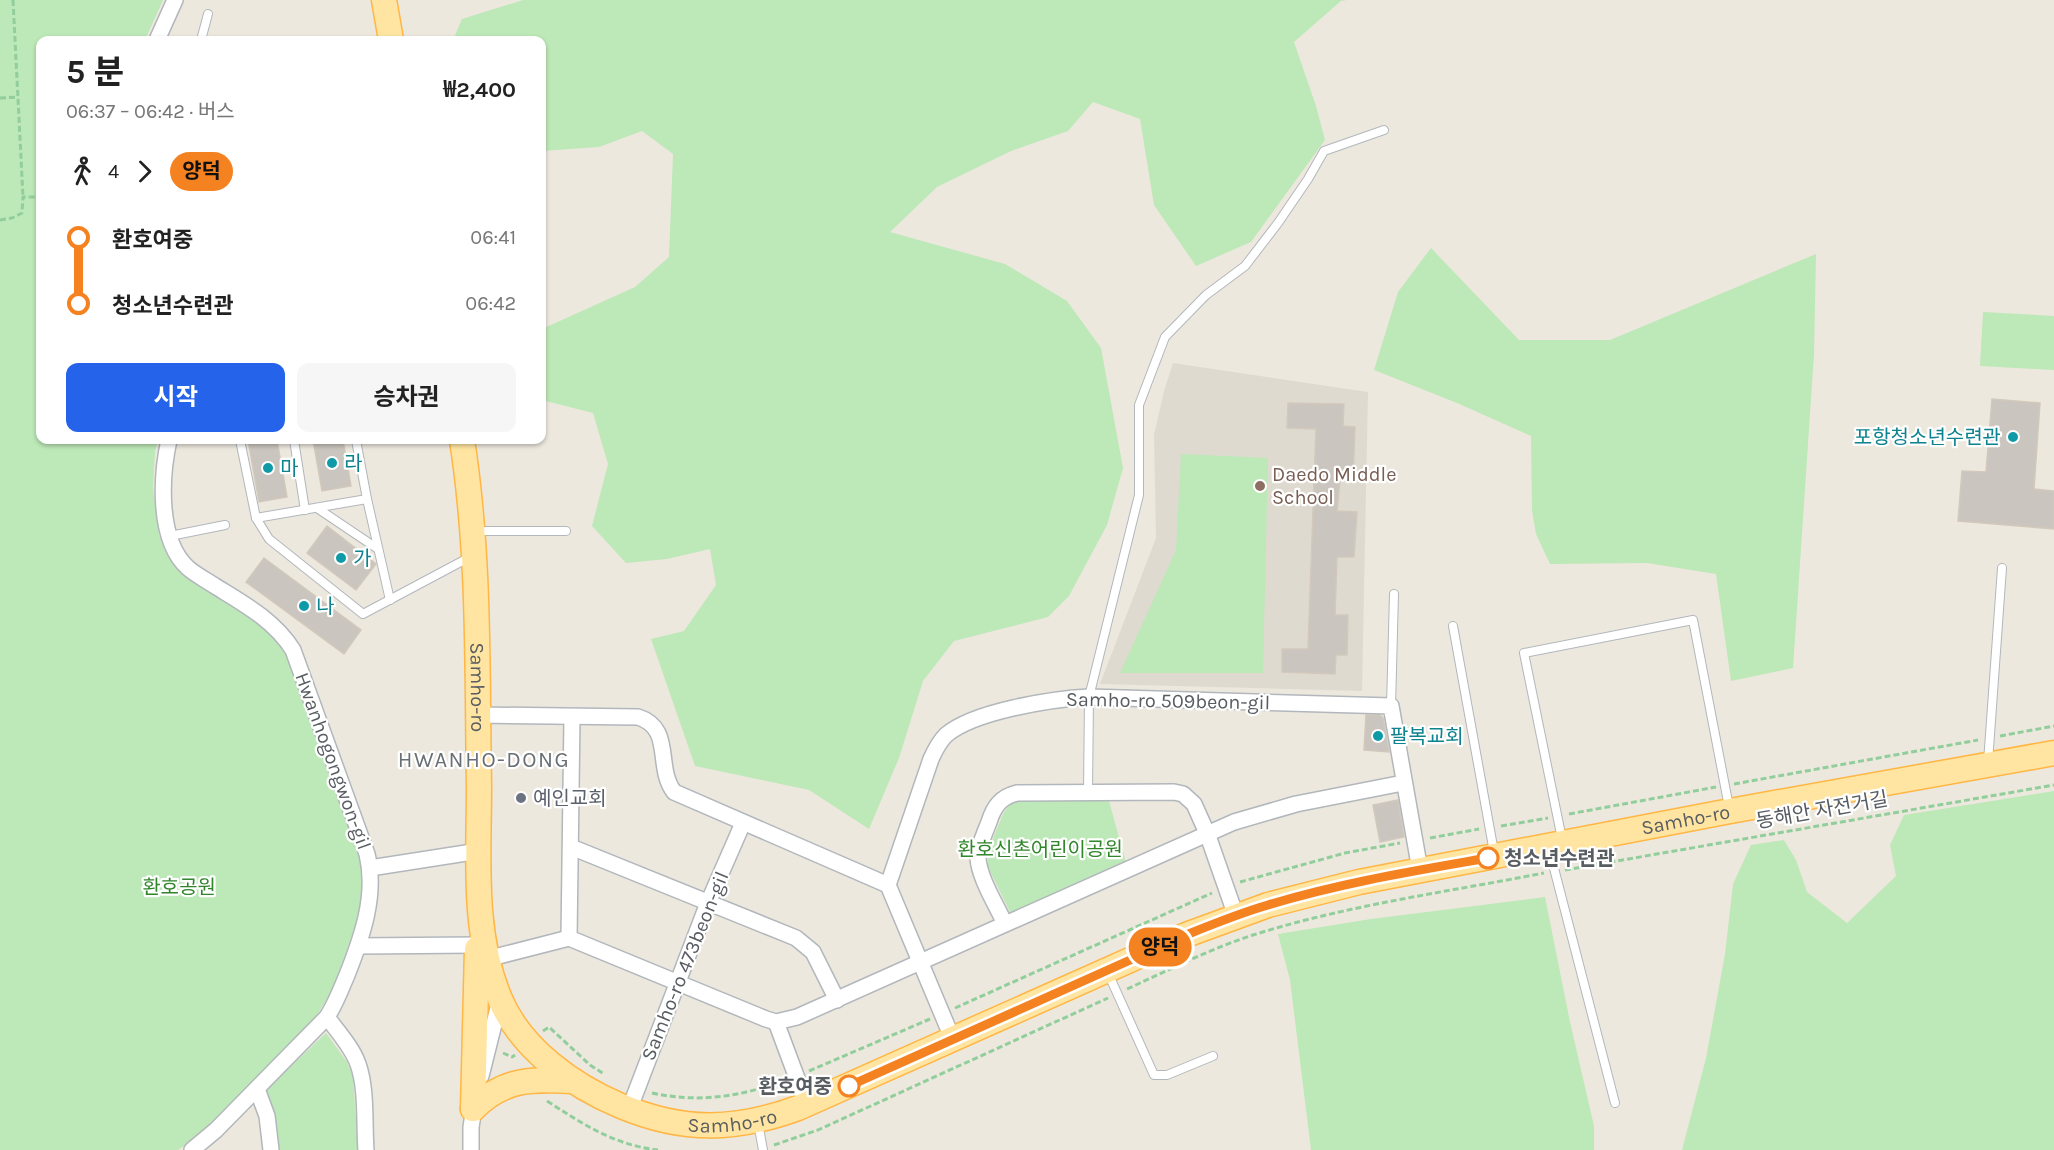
<!DOCTYPE html>
<html lang="ko">
<head>
<meta charset="utf-8">
<style>
  body { margin:0; font-family:Karla,"Noto Sans KR",sans-serif; background:#f6f6f6; color:#222; height:100vh; display:flex; flex-direction:column; font-size:22px; white-space:nowrap }
  * { box-sizing:border-box; margin:0 }
  p { font-size:20px; color:#767676 }
  .icon { flex:none; width:33px; height:33px; fill:none; stroke:currentColor; stroke-width:2; stroke-linecap:round; stroke-linejoin:round }
  .map { position:relative; flex:1; overflow:hidden }
  .side { position:absolute; left:36px; top:36px; width:510px; height:408px; display:flex; flex-direction:column; background:#fff; border-radius:12px; box-shadow:0 2px 4px #0004 }
  .side>* { flex:none }
  .badge { padding:0 12px; border-radius:20px; font-size:21px; line-height:39px }
  .map>.badge { position:absolute; translate:-50% -50%; box-shadow:0 0 0 3px #fff }
  .legs { display:flex; align-items:center; gap:9px; height:66px; padding:0 30px; font-size:20px }
  .legs p { margin-inline-start:auto }
  .headline { display:flex; align-items:center; justify-content:space-between; height:102px; padding:0 30px }
  h1 { font-size:33px; font-weight:700; line-height:45px }
  .cta { display:flex; gap:12px; margin-top:auto; padding:12px 30px }
  .cta a { flex:1; height:69px; border-radius:12px; background:#2563eb; color:#fff; font-size:24px; font-weight:700; line-height:69px; text-align:center }
  .cta a+a { background:#f6f6f6; color:#222 }
  ul { padding:0 30px; list-style:none }
  li { display:flex; align-items:center; gap:21px; height:66px; font-size:22px }
  li i { display:grid; place-items:center; width:9px; height:100%; margin:0 8px; background:currentColor }
  li i::after { content:''; width:15px; height:15px; margin:-8px; border:4px solid; border-radius:50%; background:#fff }
  li p { margin-inline-start:auto }
  li:first-child i { background:linear-gradient(#0000 50%,currentColor 0) }
  li:last-child i { background:linear-gradient(currentColor 50%,#0000 0) }
  .map>svg:first-child { display:block }
  .education { fill:#dfdacf }
  .green { fill:#bde8b7 }
  .building { fill:#cac5be; stroke:#d2c9bc; stroke-width:1.5 }
  .lines { fill:none; stroke-linecap:round; stroke-linejoin:round }
  .service-casing { stroke:#b2b7bc; stroke-width:10 }
  .minor-casing { stroke:#b2b7bc; stroke-width:18 }
  .primary-casing { stroke:#ffb645; stroke-width:27 }
  .path { stroke:#92ce9c; stroke-width:3; stroke-dasharray:6 3; stroke-linecap:butt }
  .service { stroke:#fff; stroke-width:8 }
  .minor { stroke:#fff; stroke-width:15 }
  .primary { stroke:#ffe5a1; stroke-width:24 }
  .line-1-casing { stroke:#fff; stroke-width:14 }
  .line-1 { stroke:#f58220; stroke-width:9 }
  .culture-dot { fill:#0f9aa8; stroke:#fff; stroke-width:2 }
  .education-dot { fill:#8d6e63; stroke:#fff; stroke-width:2 }
  .worship-dot { fill:#6b7280; stroke:#fff; stroke-width:2 }
  .stop-1-dot { fill:#fff; stroke:#f58220; stroke-width:3 }
  .labels { text-anchor:middle; dominant-baseline:central; stroke-width:4.5; stroke-linejoin:round; paint-order:stroke }
  .culture-label { font-size:20px; fill:#0d838f; stroke:#fff; text-anchor:start }
  .education-label { font-size:20px; fill:#785e54; stroke:#fff; text-anchor:start }
  .street-label { font-size:20px; fill:#585d62; stroke:#fff }
  .worship-label { font-size:20px; fill:#5b616d; stroke:#fff; text-anchor:start }
  .park-label { font-size:20px; fill:#31862b; stroke:#fff }
  .stop-label { font-size:20px; font-weight:bold; fill:#585d62; stroke:#fff; text-anchor:start }
  .quarter-label { font-size:22px; letter-spacing:1.5px; fill:#696f74; stroke:#fff }
</style>
</head>
<body>
<div class="map">
<svg width="2054" height="1150" viewBox="0 0 2054 1150">
  <rect width="100%" height="100%" fill="#ede8de"/>
  <path class="education" d="M 1173,363 L 1368,392 L 1362,691 L 1100,684 L 1156,538 L 1154,435 L 1164,391 Z"/>
  <g class="green">
    <path d="M 0,0 L 163,0 L 145,40 L 40,40 L 40,440 L 158,440 L 155,452 L 153,487 L 159,535 L 167,555 L 182,574 L 258,622 L 285,651 L 361,861 L 363,889 L 358,918 L 333,989 L 315,1018 L 200,1135 L 178,1150 L 0,1150 Z"/>
    <path d="M 523,0 L 1347,0 L 1341,1 L 1294,42 L 1316,106 L 1325,140 L 1251,242 L 1196,266 L 1154,205 L 1140,119 L 1093,102 L 1068,131 L 1011,151 L 937,187 L 890,232 L 1005,264 L 1067,301 L 1101,348 L 1123,468 L 1107,525 L 1069,596 L 1048,617 L 954,641 L 923,681 L 899,758 L 869,829 L 809,790 L 695,766 L 651,639 L 684,631 L 716,585 L 710,549 L 667,559 L 626,563 L 592,526 L 608,464 L 593,413 L 542,400 L 542,329 L 635,287 L 669,257 L 673,154 L 642,131 L 599,147 L 542,151 L 542,40 L 453,40 L 462,19 Z"/>
    <path d="M 1431,248 L 1519,340 L 1610,340 L 1816,254 L 1814,354 L 1793,668 L 1731,681 L 1716,574 L 1647,563 L 1550,564 L 1536,534 L 1532,510 L 1531,436 L 1457,403 L 1374,370 L 1398,292 Z"/>
    <path d="M 1983,312 L 2054,316 L 2054,370 L 1980,366 Z"/>
    <path d="M 1181,454 L 1268,458 L 1263,673 L 1120,673 L 1176,550 Z"/>
    <path d="M 2054,791 L 2054,1150 L 1682,1150 L 1706,1058 L 1725,954 L 1733,884 L 1751,845 L 1784,840 L 1796,860 L 1807,892 L 1847,923 L 1896,876 L 1890,845 L 1904,815 Z"/>
    <path d="M 1019,801 L 1109,801 L 1126,863 L 1011,914 L 988,867 L 988,851 L 1003,814 L 1010,804 Z"/>
    <path d="M 1545,897 L 1570,1022 L 1594,1126 L 1594,1150 L 1311,1150 L 1290,980 L 1278,934 L 1371,919 Z"/>
    <path d="M 326,1033 L 347,1062 L 353,1076 L 358,1150 L 278,1150 L 276,1129 L 266,1090 Z"/>
  </g>
  <g class="building">
    <path d="M 1992,399 L 2040,403 L 2034,489 L 2054,491 L 2054,529 L 1958,521 L 1962,471 L 1986,472 Z"/>
    <path d="M 1288,403 L 1344,404 L 1343,426 L 1355,427 L 1353,479 L 1340,480 L 1337,511 L 1357,512 L 1354,557 L 1337,557 L 1335,615 L 1348,615 L 1347,655 L 1336,655 L 1335,674 L 1282,672 L 1282,649 L 1308,649 L 1316,429 L 1287,428 Z"/>
    <path d="M 248,440 L 277,440 L 287,497 L 259,502 Z"/>
    <path d="M 313,440 L 343,440 L 351,486 L 322,491 Z"/>
    <path d="M 327,526 L 376,564 L 356,590 L 307,553 Z"/>
    <path d="M 264,558 L 361,630 L 344,654 L 246,582 Z"/>
    <path d="M 1366,715 L 1380,715 L 1383,718 L 1389,752 L 1364,750 Z"/>
    <path d="M 1398,800 L 1404,837 L 1380,842 L 1373,805 Z"/>
  </g>
  <g class="lines">
    <defs>
      <g id="service">
        <path d="M 201,40 L 208,14"/>
        <path d="M 240,440 L 256,518 L 269,539 L 363,614 L 470,557"/>
        <path d="M 294,440 L 305,510"/>
        <path d="M 356,440 L 367,499 L 390,600"/>
        <path d="M 317,508 L 378,549"/>
        <path d="M 256,518 L 367,499"/>
        <path d="M 474,531 L 566,531"/>
        <path d="M 170,536 L 225,525"/>
        <path d="M 1453,626 L 1494,852"/>
        <path d="M 1391,706 L 1394,594"/>
        <path d="M 1988,762 L 2002,568"/>
        <path d="M 1088,792 L 1089,697 L 1139,495 L 1139,405 L 1165,337 L 1206,295 L 1245,266 L 1278,223 L 1308,179 L 1324,151 L 1384,130"/>
        <path d="M 1562,839 L 1524,653 L 1693,620 L 1729,807"/>
        <path d="M 1549,849 L 1615,1103"/>
        <path d="M 1108,973 L 1154,1075 L 1167,1075 L 1213,1056"/>
        <path d="M 758,1123 L 763,1150"/>
      </g>
      <g id="minor">
        <path d="M 157,40 L 175,0"/>
        <path d="M 169,440 C 161,476 157,540 188,568 C 196,575 206,580 215,586 C 244,604 274,620 293,650 L 367,854 C 377,895 362,937 347,975 C 341,989 336,1003 327,1017 L 216,1130 L 192,1150"/>
        <path d="M 478,715 L 638,717 C 674,728 655,767 674,792 L 888,885 L 953,1040"/>
        <path d="M 572,717 L 569,938 L 766,1019 L 776,1022 L 797,1017 L 1234,822 L 1296,804 L 1403,783"/>
        <path d="M 571,847 L 796,938 L 813,952 L 837,1000"/>
        <path d="M 370,868 L 479,851"/>
        <path d="M 888,885 L 931,759 C 935,750 939,742 946,735 C 974,711 1052,699 1089,697 L 1391,706 L 1420,870"/>
        <path d="M 1005,924 C 997,906 979,878 978,858 C 978,846 985,833 989,822 C 994,806 1001,797 1017,793 L 1174,792 L 1183,794 L 1194,804 L 1207,833 L 1236,916"/>
        <path d="M 358,946 L 477,945"/>
        <path d="M 487,959 L 569,938"/>
        <path d="M 327,1017 C 338,1032 352,1047 358,1064 C 367,1089 364,1124 366,1150"/>
        <path d="M 776,1022 L 807,1105"/>
        <path d="M 481,1076 L 500,1000"/>
        <path d="M 257,1089 L 267,1116 L 271,1150"/>
        <path d="M 629,1110 L 708,903 L 743,823"/>
        <path d="M 471,1150 L 471,1127 L 475,1102"/>
      </g>
      <g id="primary">
        <path d="M 384,0 L 391,40"/>
        <path id="s1" d="M 462,440 C 480,555 477,671 479,787 C 479,857 472,933 500,999 C 521,1049 573,1086 621,1106 C 683,1132 735,1131 798,1108 L 1186,935 L 1268,905 L 1359,882 L 1730,811 L 2054,753"/>
        <path d="M 473,1109 L 477,949"/>
        <path d="M 473,1109 C 504,1078 532,1079 573,1081"/>
      </g>
    </defs>
    <use href="#service" class="service-casing"/>
    <use href="#minor" class="minor-casing"/>
    <use href="#primary" class="primary-casing"/>
    <g class="path">
      <path d="M 13,0 L 23,197"/>
      <path d="M 0,98 L 18,97"/>
      <path d="M 0,220 L 12,218 L 22,213 L 23,197 L 40,197"/>
      <path d="M 2000,736 L 2054,726"/>
      <path d="M 1734,784 L 1978,740"/>
      <path d="M 1569,814 L 1716,787"/>
      <path d="M 1501,826 L 1548,818"/>
      <path d="M 1430,838 L 1479,829"/>
      <path d="M 1565,870 L 2054,785"/>
      <path d="M 1240,882 L 1345,853 L 1400,843"/>
      <path d="M 1127,989 C 1169,970 1210,949 1253,935 C 1348,905 1447,892 1544,873"/>
      <path d="M 955,1008 L 1212,893"/>
      <path d="M 543,1031 L 549,1027 L 590,1065 L 604,1074"/>
      <path d="M 503,1053 L 512,1057 L 515,1055"/>
      <path d="M 809,1071 L 930,1019"/>
      <path d="M 652,1093 C 698,1103 739,1097 783,1081"/>
      <path d="M 547,1101 C 583,1124 614,1145 658,1150"/>
      <path d="M 774,1145 L 818,1130 L 1108,998"/>
    </g>
    <use href="#service" class="service"/>
    <use href="#minor" class="minor"/>
    <use href="#primary" class="primary"/>
  </g>
  <g class="lines">
    <defs>
      <path id="line-1" d="M 849,1086 L 1186,935 C 1213,924 1240,913 1268,905 C 1340,883 1414,871 1488,858"/>
    </defs>
    <use href="#line-1" class="line-1-casing"/>
    <use href="#line-1" class="line-1"/>
  </g>
  <g class="culture-dot">
    <circle cx="2013" cy="437" r="6"/>
    <circle cx="332" cy="463" r="6"/>
    <circle cx="268" cy="468" r="6"/>
    <circle cx="341" cy="558" r="6"/>
    <circle cx="304" cy="606" r="6"/>
    <circle cx="1378" cy="736" r="6"/>
  </g>
  <circle class="education-dot" cx="1260" cy="486" r="6"/>
  <circle class="worship-dot" cx="521" cy="798" r="6"/>
  <g class="stop-1-dot">
    <circle cx="1488" cy="858" r="10"/>
    <circle cx="849" cy="1086" r="10"/>
  </g>
  <g class="labels">
    <g class="culture-label">
      <text x="2001" y="437" text-anchor="end">포항청소년수련관</text>
      <text x="344" y="463">라</text>
      <text x="280" y="468">마</text>
      <text x="353" y="558">가</text>
      <text x="316" y="606">나</text>
      <text x="1390" y="736">팔복교회</text>
    </g>
    <g class="education-label">
      <text x="1272" y="474">Daedo Middle<tspan x="1272" dy="23">School</tspan></text>
    </g>
    <g class="street-label">
      <text stroke="none"><textPath href="#s1" startOffset="248">Samho-ro</textPath></text>
      <text transform="translate(1168 701) rotate(1)">Samho-ro 509beon-gil</text>
      <text transform="translate(333 761) rotate(70)">Hwanhogongwon-gil</text>
      <text transform="translate(1822 810) rotate(-10)">동해안 자전거길</text>
      <text stroke="none"><textPath href="#s1" startOffset="1848">Samho-ro</textPath></text>
      <text transform="translate(685 966) rotate(-68)">Samho-ro 473beon-gil</text>
      <text stroke="none"><textPath href="#s1" startOffset="842">Samho-ro</textPath></text>
    </g>
    <g class="worship-label">
      <text x="533" y="798">예인교회</text>
    </g>
    <g class="park-label">
      <text x="1040" y="849">환호신촌어린이공원</text>
      <text x="179" y="887">환호공원</text>
    </g>
    <g class="stop-label">
      <text x="1504" y="858">청소년수련관</text>
      <text x="832" y="1086" text-anchor="end">환호여중</text>
    </g>
    <g class="quarter-label">
      <text x="484" y="760">HWANHO-DONG</text>
    </g>
  </g>
</svg>
<b class="badge" style="left:1160px;top:947px;background:#f58220;color:#111">양덕</b>
<section class="side">
<div class="headline"><div><h1>5 분</h1><p>06:37 – 06:42 · 버스</p></div><b>₩2,400</b></div>
<div class="legs"><svg class="icon" aria-label="walk" viewBox="0 0 24 24"><circle cx="13" cy="4" r="2"/><path d="M13 8l-2 6 4 7M11 14l-3 7M7 12l3-4h3l4 4"/></svg>4<svg class="icon" aria-label="forward" viewBox="0 0 24 24"><path d="M9 5l7 7-7 7"/></svg><b class="badge" style="background:#f58220;color:#111">양덕</b></div>
<ul>
<li><i style="color:#f58220"></i><b>환호여중</b><p>06:41</p></li>
<li><i style="color:#f58220"></i><b>청소년수련관</b><p>06:42</p></li>
</ul>
<div class="cta"><a>시작</a><a>승차권</a></div>
</section>
</div>
</body>
</html>
